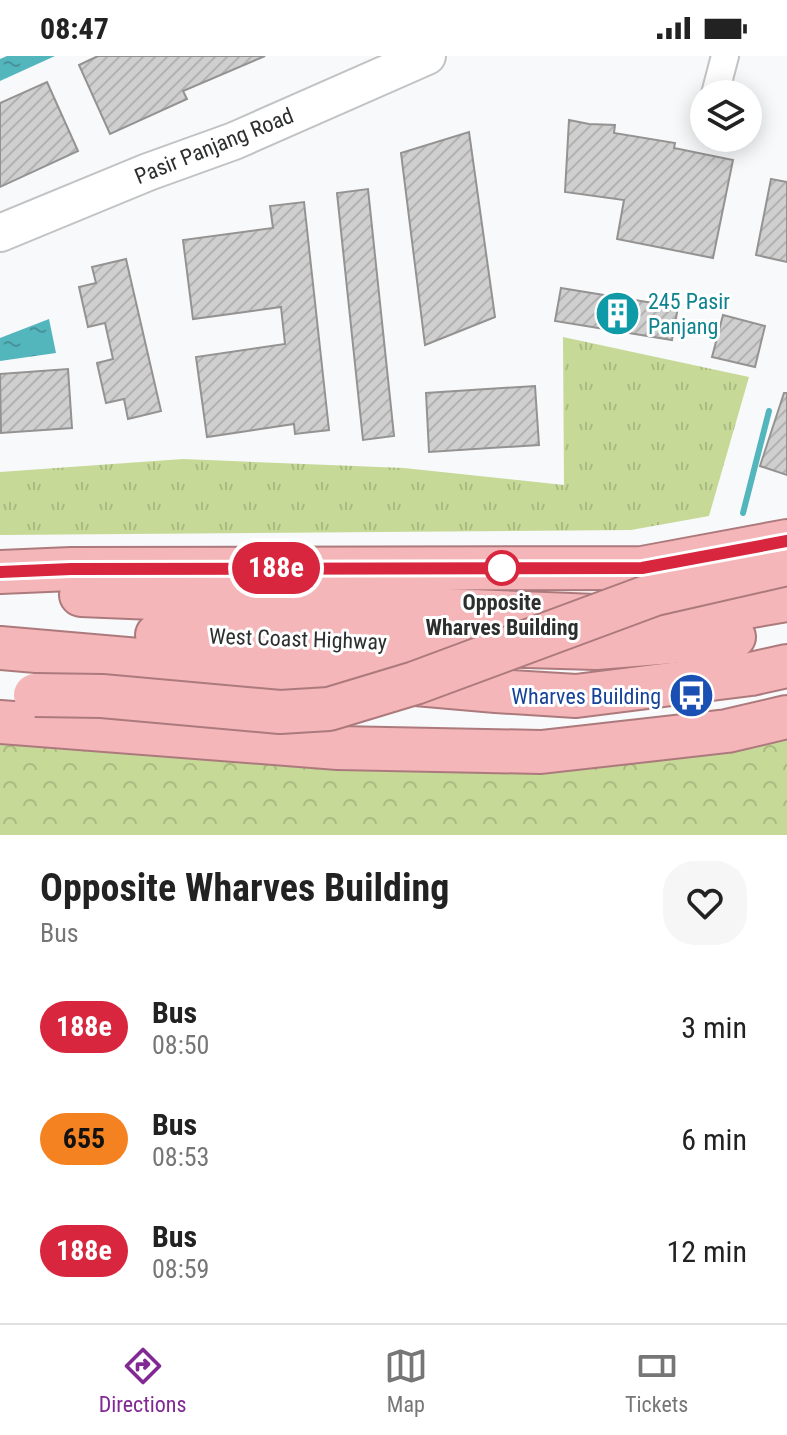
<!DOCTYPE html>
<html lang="en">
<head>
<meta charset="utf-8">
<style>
  body { margin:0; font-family:"Roboto Condensed",sans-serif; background:#f6f6f6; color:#222; height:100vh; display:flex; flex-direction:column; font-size:30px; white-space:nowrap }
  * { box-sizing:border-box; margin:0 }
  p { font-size:26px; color:#767676 }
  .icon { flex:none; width:44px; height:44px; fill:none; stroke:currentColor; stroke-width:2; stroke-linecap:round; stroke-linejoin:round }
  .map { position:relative; height:779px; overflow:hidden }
  .drawer { display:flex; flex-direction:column; background:#fff; flex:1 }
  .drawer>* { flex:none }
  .badge { padding:0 16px; border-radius:26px; font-size:28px; line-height:52px }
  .fabs { position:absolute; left:690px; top:24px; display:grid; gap:16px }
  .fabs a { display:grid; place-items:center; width:72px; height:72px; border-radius:50%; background:#fff; box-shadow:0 4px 20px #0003; font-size:40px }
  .map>.badge { position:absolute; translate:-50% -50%; box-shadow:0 0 0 4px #fff }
  .round { display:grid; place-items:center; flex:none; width:84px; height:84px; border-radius:32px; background:#f6f6f6 }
  .summary { display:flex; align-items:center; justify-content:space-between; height:136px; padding:0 40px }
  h1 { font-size:38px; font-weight:700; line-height:60px }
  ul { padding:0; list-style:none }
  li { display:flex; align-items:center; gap:24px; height:112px; padding:0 40px }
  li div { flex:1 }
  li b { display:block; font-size:30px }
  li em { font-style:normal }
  li .badge { min-width:88px; font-weight:700; text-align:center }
  .status { display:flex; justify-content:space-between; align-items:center; height:56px; padding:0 40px; background:#fff; direction:ltr }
  .status svg { height:22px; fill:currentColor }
  .dock { display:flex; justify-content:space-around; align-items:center; height:112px; border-top:2px solid #e0e0e0; background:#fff; font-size:22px; color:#767676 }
  .dock a { display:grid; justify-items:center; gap:4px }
  .dock .active { color:#822895 }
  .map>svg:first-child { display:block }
  .grass { fill:url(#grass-tufts) }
  .park { fill:url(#park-crowns) }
  .water { fill:url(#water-ripples) }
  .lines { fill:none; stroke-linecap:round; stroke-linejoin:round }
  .stream { stroke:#54b6bd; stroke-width:6 }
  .building { fill:url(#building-hatch); stroke:#949392; stroke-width:2 }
  .minor-casing { stroke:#c2c3c4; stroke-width:30 }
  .secondary-casing { stroke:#c2c3c4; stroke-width:40 }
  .trunk-casing { stroke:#ac7a7d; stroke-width:46 }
  .minor { stroke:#fff; stroke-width:26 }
  .secondary { stroke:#fff; stroke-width:36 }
  .trunk { stroke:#f4b6b8; stroke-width:42 }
  .trunk-bridge-casing { stroke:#ac7a7d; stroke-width:46; stroke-linecap:butt }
  .trunk-bridge { stroke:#f4b6b8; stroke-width:42 }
  .line-casing { stroke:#fff; stroke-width:18 }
  .line { stroke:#d7263d; stroke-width:12 }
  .stop-dot { fill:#fff; stroke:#d7263d; stroke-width:4 }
  .labels { text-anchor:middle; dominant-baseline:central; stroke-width:6; stroke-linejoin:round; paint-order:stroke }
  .street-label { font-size:22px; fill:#2d2e2e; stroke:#fff }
  .culture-label { font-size:22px; fill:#0d838f; stroke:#fff; text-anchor:start }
  .stop-label { font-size:22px; font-weight:bold; fill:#2d2e2e; stroke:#fff }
  .transit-label { font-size:22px; fill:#164399; stroke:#fff; text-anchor:end }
</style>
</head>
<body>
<div class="status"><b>08:47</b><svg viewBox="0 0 49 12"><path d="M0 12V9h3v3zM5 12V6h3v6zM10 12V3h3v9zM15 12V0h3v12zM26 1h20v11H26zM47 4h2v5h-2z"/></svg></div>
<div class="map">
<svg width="787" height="779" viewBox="0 0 787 779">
  <defs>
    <pattern id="grass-tufts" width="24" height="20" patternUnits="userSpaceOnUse" patternTransform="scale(2)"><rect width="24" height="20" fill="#c6d997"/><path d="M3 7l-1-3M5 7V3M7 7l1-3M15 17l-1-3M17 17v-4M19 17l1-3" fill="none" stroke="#aabb82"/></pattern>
    <pattern id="park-crowns" width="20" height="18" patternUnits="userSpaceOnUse" patternTransform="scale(2)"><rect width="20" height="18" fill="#c6d997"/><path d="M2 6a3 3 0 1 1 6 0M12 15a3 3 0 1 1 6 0" fill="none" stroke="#aabb82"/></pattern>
    <pattern id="water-ripples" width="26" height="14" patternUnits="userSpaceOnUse" patternTransform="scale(2)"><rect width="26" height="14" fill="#54b6bd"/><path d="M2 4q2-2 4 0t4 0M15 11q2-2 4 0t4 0" fill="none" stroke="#46949a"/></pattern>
    <pattern id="building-hatch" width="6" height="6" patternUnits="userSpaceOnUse" patternTransform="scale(2)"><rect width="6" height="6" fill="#d0cfcf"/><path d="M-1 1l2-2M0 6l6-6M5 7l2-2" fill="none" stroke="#b3b2b2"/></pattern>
  </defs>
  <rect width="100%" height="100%" fill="#f8f9fa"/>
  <path class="grass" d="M 563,281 L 749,321 L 709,460 L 631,474 L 0,479 L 0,416 L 183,403 L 404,412 L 564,429 Z"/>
  <path class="park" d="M 787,676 L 787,779 L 0,779 L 0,677 Z"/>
  <g class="water">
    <path d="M 7,0 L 55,0 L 0,25 L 0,3 Z"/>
    <path d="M 49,263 L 56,297 L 0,305 L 0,282 Z"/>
  </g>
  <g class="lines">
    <path class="stream" d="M 743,457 L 769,355"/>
  </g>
  <g class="building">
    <path d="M 98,0 L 265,0 L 183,35 L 187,43 L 110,78 L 79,9 Z"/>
    <path d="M 47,26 L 78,95 L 0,131 L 0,47 Z"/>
    <path d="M 569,64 L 589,68 L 615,69 L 614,77 L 675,87 L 674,92 L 733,104 L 713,202 L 617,183 L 624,144 L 565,136 Z"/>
    <path d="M 469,76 L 495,261 L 425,289 L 401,97 Z"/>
    <path d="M 771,123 L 787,126 L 787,206 L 756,199 Z"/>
    <path d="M 368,133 L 394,380 L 363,384 L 337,137 Z"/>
    <path d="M 304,146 L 329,374 L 295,378 L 294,368 L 207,381 L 196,301 L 285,288 L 281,251 L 193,263 L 183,184 L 273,172 L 270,150 Z"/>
    <path d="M 126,203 L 161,355 L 128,363 L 124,343 L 106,347 L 97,307 L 113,303 L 105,267 L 88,271 L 79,231 L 96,227 L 92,211 Z"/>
    <path d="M 561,232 L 678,251 L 672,284 L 555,265 Z"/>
    <path d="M 723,259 L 765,270 L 755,311 L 712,301 Z"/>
    <path d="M 68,313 L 72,372 L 1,377 L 0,318 Z"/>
    <path d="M 535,330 L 539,389 L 429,396 L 426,337 Z"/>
    <path d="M 784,337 L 787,337 L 787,419 L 760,410 Z"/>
  </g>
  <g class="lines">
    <defs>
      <path id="minor" d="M 715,38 L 725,0"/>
      <path id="secondary" d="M 0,177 L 148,116 L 234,85 L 427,0"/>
      <g id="trunk">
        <path d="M 0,516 L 71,513 L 642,512 L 787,485"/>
        <path d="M 81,539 L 596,560 L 717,556 L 787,544"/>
        <path d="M 157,579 L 596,592 L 734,581"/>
        <path d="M 0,592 L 496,635 L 576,640 L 751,618 L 787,610"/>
        <path d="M 0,666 L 338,692 L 541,696 L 727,675 L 787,661"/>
      </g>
    </defs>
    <use href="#minor" class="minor-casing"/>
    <use href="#secondary" class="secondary-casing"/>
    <use href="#trunk" class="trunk-casing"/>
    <use href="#minor" class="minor"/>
    <use href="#secondary" class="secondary"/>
    <use href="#trunk" class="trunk"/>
    <defs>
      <path id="trunk-bridge" d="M 35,639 L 102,640 L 280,656 L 329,653 L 415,627 L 655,538 L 787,508"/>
    </defs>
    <use href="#trunk-bridge" class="trunk-bridge-casing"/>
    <use href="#trunk-bridge" class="trunk-bridge"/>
  </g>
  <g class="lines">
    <defs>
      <path id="line" d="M 0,516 L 71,513 L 642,512 L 787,485"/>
    </defs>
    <use href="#line" class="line-casing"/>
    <use href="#line" class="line"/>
  </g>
  <defs>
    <symbol id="building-disc" viewBox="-11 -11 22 22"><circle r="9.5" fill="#0f9aa8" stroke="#fff"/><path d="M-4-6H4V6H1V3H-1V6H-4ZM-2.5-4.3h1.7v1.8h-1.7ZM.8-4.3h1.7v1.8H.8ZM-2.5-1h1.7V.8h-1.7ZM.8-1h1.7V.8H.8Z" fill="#fff"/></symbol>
    <symbol id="bus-disc" viewBox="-11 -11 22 22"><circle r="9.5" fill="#1a4fb4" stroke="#fff"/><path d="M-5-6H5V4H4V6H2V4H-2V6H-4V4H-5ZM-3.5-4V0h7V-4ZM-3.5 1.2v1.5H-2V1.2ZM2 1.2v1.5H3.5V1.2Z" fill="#fff"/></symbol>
  </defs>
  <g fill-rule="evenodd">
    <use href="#building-disc" x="592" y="232" width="51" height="51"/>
    <use href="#bus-disc" x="666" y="614" width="51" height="51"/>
  </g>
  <circle class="stop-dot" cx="502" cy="512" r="16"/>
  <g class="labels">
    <g class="street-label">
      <text transform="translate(214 90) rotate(-22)">Pasir Panjang Road</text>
      <text transform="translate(298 583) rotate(2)">West Coast Highway</text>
    </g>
    <g class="culture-label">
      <text x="648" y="245">245 Pasir<tspan x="648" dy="25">Panjang</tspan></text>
    </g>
    <g class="stop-label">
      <text x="502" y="546">Opposite<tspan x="502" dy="25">Wharves Building</tspan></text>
    </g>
    <g class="transit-label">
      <text x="661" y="640">Wharves Building</text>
    </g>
  </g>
</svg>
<div class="fabs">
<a><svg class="icon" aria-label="layers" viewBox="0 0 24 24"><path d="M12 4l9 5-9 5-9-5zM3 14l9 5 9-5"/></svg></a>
</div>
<b class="badge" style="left:276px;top:512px;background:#d7263d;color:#fff">188e</b>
</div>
<section class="drawer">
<div class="summary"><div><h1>Opposite Wharves Building</h1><p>Bus</p></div><a class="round"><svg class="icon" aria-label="heart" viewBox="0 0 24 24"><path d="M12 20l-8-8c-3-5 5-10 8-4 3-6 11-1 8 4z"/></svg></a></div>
<ul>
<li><span class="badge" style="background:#d7263d;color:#fff">188e</span><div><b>Bus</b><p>08:50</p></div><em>3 min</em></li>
<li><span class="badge" style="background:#f58220;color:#111">655</span><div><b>Bus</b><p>08:53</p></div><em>6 min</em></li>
<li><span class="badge" style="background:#d7263d;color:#fff">188e</span><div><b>Bus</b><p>08:59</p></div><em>12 min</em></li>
</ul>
</section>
<nav class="dock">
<a class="active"><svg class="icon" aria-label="directions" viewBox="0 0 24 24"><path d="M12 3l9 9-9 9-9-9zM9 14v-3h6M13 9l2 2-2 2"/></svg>Directions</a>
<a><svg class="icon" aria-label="map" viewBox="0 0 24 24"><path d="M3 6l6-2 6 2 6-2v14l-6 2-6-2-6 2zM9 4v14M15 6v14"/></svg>Map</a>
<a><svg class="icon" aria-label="tickets" viewBox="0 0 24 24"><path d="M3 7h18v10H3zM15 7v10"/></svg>Tickets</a>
</nav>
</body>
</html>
